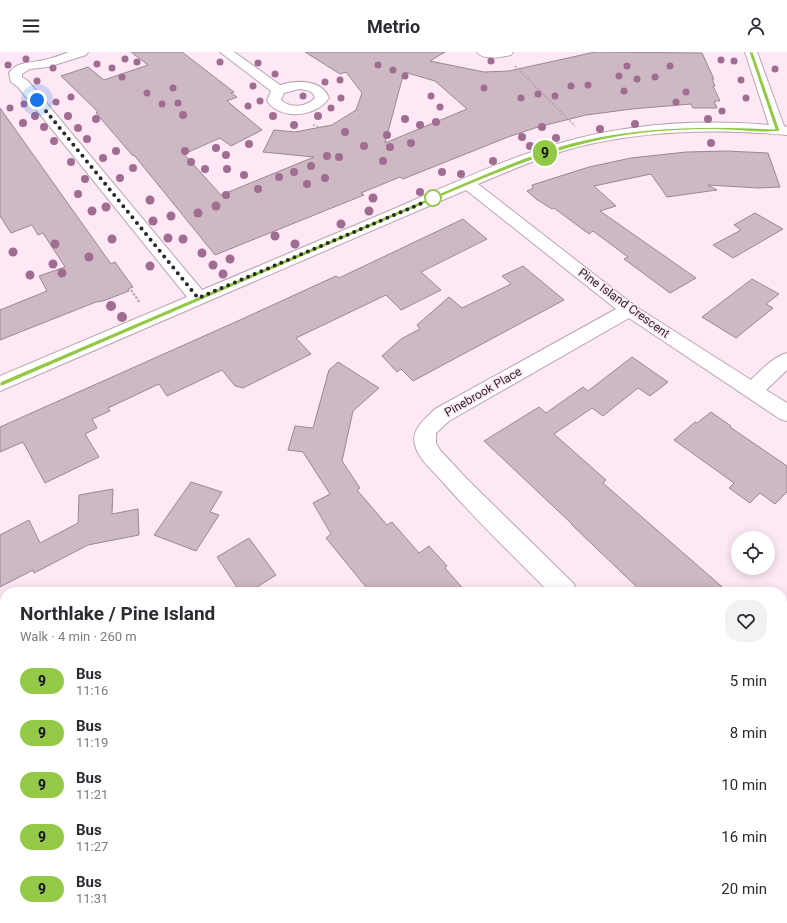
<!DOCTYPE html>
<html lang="en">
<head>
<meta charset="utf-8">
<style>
  body { margin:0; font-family:Roboto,sans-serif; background:#f2f2f3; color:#2b2b33; height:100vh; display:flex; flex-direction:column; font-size:15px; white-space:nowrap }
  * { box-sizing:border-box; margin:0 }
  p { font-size:13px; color:#7c7c81 }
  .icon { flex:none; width:22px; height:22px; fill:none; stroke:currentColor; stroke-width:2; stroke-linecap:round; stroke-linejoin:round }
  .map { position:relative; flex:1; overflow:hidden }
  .sheet { position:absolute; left:0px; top:535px; width:787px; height:336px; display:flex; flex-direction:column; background:#fff; border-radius:16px 16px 0 0; box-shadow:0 2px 10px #0003 }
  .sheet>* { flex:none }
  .badge { padding:0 8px; border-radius:13px; font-size:14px; line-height:26px }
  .buttons { position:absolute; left:731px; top:479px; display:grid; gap:8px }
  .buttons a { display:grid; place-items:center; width:44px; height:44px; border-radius:50%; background:#fff; box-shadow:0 2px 10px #0003; font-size:20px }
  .you { position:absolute; width:20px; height:20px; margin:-10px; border:3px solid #fff; border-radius:50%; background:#1a73e8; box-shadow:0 0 0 6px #1a73e833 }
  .map>.badge { position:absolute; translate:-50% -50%; box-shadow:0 0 0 2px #fff }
  .round { display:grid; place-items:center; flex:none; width:42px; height:42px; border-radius:16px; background:#f2f2f3 }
  .summary { display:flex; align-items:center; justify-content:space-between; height:68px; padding:0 20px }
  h1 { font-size:19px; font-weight:700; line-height:30px }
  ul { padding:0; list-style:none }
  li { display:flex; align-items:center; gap:12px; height:52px; padding:0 20px }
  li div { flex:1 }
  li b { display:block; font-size:15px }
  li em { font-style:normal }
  li .badge { min-width:44px; font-weight:700; text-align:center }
  header { display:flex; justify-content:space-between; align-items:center; height:52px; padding:0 20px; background:#fff; font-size:18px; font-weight:700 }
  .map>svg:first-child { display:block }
  .building { fill:#cdb8c4; stroke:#9b8793; fill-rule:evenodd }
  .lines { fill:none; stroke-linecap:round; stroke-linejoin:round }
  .minor-casing { stroke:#b9a5b1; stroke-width:2 }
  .path-far1 { stroke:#b3a2ac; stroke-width:1.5; stroke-dasharray:2 1.5; stroke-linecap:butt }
  .path { stroke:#b3a2ac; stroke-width:2; stroke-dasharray:2.5 1.5; stroke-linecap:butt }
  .minor { fill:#fff; fill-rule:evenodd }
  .tree { fill:#a06d92 }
  .line { fill:#94c947; stroke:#fff }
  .walk { stroke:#2d262a; stroke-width:4; stroke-dasharray:0 7.2 }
  .stop-dot { fill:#fff; stroke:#94c947; stroke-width:2 }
  .labels { text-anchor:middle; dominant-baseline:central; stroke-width:3; stroke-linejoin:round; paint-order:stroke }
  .street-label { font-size:12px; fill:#2d262a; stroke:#fee8f5 }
</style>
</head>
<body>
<header><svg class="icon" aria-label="menu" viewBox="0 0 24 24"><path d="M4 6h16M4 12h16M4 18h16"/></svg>Metrio<svg class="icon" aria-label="person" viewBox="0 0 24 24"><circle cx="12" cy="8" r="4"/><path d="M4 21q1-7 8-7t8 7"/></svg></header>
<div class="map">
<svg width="787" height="871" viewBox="0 0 787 871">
  <rect width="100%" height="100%" fill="#fee8f5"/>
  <g class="building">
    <path d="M 131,0 L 182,0 L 234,40 L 231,41 L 237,45 L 227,49 L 262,78 L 231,94 L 220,86 L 184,102 L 221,143 L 314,105 L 263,100 L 274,78 L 295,80 L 332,73 L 356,58 L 362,41 L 346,20 L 340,22 L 305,0 L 445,0 L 430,9 L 484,20 L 509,19 L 595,0 L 702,1 L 714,27 L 712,27 L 715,34 L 713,34 L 720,49 L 714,49 L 717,56 L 693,56 L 691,52 L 632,57 L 586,63 L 538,75 L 508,85 L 403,127 L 400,125 L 361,141 L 364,143 L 215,203 L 134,103 L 133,104 L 96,61 L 98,60 L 61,24 L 88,15 L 104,28 L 148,13 ZM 404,20 L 435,29 L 467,57 L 385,91 Z"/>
    <path d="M 0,56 L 111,212 L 115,210 L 133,235 L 128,237 L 129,239 L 103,249 L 96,250 L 0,288 L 0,258 L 47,239 L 39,224 L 65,215 L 43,181 L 38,183 L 32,173 L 11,181 L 0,164 Z"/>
    <path d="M 726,99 L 768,101 L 780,135 L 758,136 L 708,133 L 717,138 L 667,145 L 651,122 L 594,134 L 616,154 L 600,159 L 696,226 L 670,241 L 624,207 L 628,205 L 593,179 L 589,182 L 554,156 L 552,157 L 536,147 L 527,139 L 533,136 L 532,133 L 589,115 L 631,106 L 686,100 Z"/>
    <path d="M 755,161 L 783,177 L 733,206 L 713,193 L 741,178 L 734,173 Z"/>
    <path d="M 463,167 L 487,187 L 421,220 L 441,238 L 401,258 L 386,243 L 296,286 L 311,302 L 243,336 L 235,334 L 222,318 L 167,344 L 159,332 L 108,356 L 110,359 L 92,367 L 97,376 L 85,382 L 99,405 L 45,431 L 23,390 L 0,400 L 0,375 L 240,268 L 336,224 L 339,226 Z"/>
    <path d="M 523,214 L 564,248 L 413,329 L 401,317 L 397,320 L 382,304 L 401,287 L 420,277 L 417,273 L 449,245 L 462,256 L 511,232 L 502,224 Z"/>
    <path d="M 752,227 L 779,242 L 766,252 L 773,256 L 736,286 L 702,265 Z"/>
    <path d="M 632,305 L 668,330 L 650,344 L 638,336 L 603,364 L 592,356 L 554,382 L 606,428 L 603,431 L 728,540 L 642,540 L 572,473 L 572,472 L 484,389 L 539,355 L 546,361 L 583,335 L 588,339 Z"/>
    <path d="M 338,310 L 379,336 L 353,359 L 342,409 L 360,436 L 357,438 L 387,473 L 392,470 L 419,501 L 429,494 L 447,514 L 445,516 L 466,540 L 370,540 L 326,486 L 331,482 L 313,451 L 330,442 L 303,400 L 288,398 L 295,374 L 313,376 L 329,318 Z"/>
    <path d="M 711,360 L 731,374 L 730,375 L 787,414 L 787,440 L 775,452 L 760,441 L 750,451 L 729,436 L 734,431 L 674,388 L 695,370 L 697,371 Z"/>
    <path d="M 191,430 L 222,440 L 210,460 L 219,463 L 196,499 L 154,483 Z"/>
    <path d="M 113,437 L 112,462 L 138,457 L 139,483 L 88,493 L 34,521 L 33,518 L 0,535 L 0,483 L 29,468 L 40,491 L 78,471 L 79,443 Z"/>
    <path d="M 249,486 L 276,523 L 249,540 L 240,540 L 217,505 Z"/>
  </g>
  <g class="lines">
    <defs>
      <g id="minor">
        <path d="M 69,0 L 88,0 L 86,3 L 48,15 L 30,17 L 22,22 L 22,25 L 28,29 L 202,238 C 267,211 331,183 396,156 C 449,133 502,108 557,92 C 624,72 699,67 769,73 L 745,0 L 757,0 L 784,74 L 787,75 L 787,83 C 721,77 655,78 590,92 C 552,100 514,117 478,132 L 635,254 L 751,328 C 761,318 773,305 787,301 L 787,318 L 766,338 L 787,351 L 787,369 L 780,367 L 629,266 L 449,369 L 436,381 L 436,391 L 440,398 L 467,427 L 574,532 L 577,540 L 549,540 C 512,503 474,466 440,427 C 431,417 418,406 415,393 C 411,377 425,367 435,357 L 616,257 L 466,138 L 0,339 L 0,324 L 187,245 L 18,35 L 11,30 L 9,21 C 17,9 32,11 44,8 C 53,6 61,3 69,0 Z"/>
        <path d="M 220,0 L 234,0 L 280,33 C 297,28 322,27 329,46 C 316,65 281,69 267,49 L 271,39 ZM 299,37 C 306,38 313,38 315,46 C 306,55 291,57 281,48 L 284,41 Z"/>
        <path d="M 477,0 L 513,0 L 511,3 C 502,5 484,9 477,0 Z"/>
        <path d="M 5,622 L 5,648 L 0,650 L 0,624 Z"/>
        <path d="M 782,690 L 787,691 L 787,719 L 782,718 Z"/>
        <path d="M 782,822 L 787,823 L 787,853 L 782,852 Z"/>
        <path d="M 255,866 L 288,866 L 290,871 L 257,871 Z"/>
      </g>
    </defs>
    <use href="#minor" class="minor-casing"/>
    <g class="path-far1">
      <path d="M 515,14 L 575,74"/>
      <path d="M 313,73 L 319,75"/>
    </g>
    <path class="path" d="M 131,238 L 140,251"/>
    <use href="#minor" class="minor"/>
  </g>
  <g class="tree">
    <circle cx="26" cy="7" r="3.5"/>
    <circle cx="125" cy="7" r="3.5"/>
    <circle cx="721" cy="8" r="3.5"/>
    <circle cx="491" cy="9" r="3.5"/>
    <circle cx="734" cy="9" r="3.5"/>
    <circle cx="137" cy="10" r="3.5"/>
    <circle cx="220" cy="10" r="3.5"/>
    <circle cx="258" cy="11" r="3.5"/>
    <circle cx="97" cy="12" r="3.5"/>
    <circle cx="8" cy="13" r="3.5"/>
    <circle cx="378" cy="13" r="3.5"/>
    <circle cx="627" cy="14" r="3.5"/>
    <circle cx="670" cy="14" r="3.5"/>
    <circle cx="53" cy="16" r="3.5"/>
    <circle cx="112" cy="16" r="3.5"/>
    <circle cx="775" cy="17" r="3.5"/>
    <circle cx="393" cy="18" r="3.5"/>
    <circle cx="275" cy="22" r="3.5"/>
    <circle cx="405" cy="24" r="3.5"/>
    <circle cx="619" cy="24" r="3.5"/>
    <circle cx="122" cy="25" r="3.5"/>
    <circle cx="655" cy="25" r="3.5"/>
    <circle cx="637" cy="27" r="3.5"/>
    <circle cx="340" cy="28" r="3.5"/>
    <circle cx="741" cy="28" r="3.5"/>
    <circle cx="37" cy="29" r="3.5"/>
    <circle cx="325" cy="30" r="3.5"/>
    <circle cx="588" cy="33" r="3.5"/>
    <circle cx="253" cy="34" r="3.5"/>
    <circle cx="571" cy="34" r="3.5"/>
    <circle cx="173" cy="36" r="3.5"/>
    <circle cx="484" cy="36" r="3.5"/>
    <circle cx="624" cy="39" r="3.5"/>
    <circle cx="686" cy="40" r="3.5"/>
    <circle cx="147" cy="41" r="3.5"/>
    <circle cx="538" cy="42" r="3.5"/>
    <circle cx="303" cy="44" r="3.5"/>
    <circle cx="431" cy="44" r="3.5"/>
    <circle cx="555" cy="44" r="3.5"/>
    <circle cx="71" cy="45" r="3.5"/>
    <circle cx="341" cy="46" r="3.5"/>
    <circle cx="521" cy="46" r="3.5"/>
    <circle cx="746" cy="46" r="3.5"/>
    <circle cx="260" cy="49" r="3.5"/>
    <circle cx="56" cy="50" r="3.5"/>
    <circle cx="676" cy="50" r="3.5"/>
    <circle cx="178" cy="51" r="3.5"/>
    <circle cx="24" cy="52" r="3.5"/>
    <circle cx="162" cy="52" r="3.5"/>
    <circle cx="248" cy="54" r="3.5"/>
    <circle cx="440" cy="55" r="3.5"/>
    <circle cx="10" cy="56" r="3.5"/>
    <circle cx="331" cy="56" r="3.5"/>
    <circle cx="722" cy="59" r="3.5"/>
    <circle cx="183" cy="63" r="4"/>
    <circle cx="35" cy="64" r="4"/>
    <circle cx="68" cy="64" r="4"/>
    <circle cx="273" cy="64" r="4"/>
    <circle cx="318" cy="64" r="4"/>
    <circle cx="96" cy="67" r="4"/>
    <circle cx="405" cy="67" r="4"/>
    <circle cx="708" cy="67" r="4"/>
    <circle cx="436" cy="70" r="4"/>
    <circle cx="23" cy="71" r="4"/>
    <circle cx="635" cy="72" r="4"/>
    <circle cx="294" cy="73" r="4"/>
    <circle cx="420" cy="73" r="4"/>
    <circle cx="44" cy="75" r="4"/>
    <circle cx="542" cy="75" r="4"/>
    <circle cx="78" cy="76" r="4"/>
    <circle cx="600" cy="77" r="4"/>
    <circle cx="345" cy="80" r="4"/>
    <circle cx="387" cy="83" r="4"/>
    <circle cx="522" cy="85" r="4"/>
    <circle cx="556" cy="86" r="4"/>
    <circle cx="87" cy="87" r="4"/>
    <circle cx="54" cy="89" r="4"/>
    <circle cx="411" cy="91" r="4"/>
    <circle cx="711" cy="91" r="4"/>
    <circle cx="249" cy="92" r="4"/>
    <circle cx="364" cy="94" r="4"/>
    <circle cx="530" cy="94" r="4"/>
    <circle cx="390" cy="95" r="4"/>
    <circle cx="216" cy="96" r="4"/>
    <circle cx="116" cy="99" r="4"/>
    <circle cx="185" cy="99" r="4"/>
    <circle cx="226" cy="103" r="4"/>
    <circle cx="327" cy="104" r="4"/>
    <circle cx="339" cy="105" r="4"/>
    <circle cx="103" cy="106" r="4"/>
    <circle cx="383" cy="109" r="4"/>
    <circle cx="493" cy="109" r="4"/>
    <circle cx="71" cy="110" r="4"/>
    <circle cx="191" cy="110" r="4"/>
    <circle cx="311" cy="114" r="4"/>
    <circle cx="133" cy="116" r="4"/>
    <circle cx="205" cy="117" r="4"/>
    <circle cx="227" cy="117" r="4"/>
    <circle cx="294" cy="120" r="4"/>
    <circle cx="442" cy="120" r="4"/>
    <circle cx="461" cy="122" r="4"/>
    <circle cx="244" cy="123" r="4"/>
    <circle cx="279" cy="125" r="4"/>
    <circle cx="120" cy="126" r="4"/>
    <circle cx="325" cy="126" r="4"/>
    <circle cx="85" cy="127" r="4"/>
    <circle cx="307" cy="132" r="4"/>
    <circle cx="258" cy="137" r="4"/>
    <circle cx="420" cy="140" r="4"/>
    <circle cx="78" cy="142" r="4"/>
    <circle cx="226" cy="143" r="4"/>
    <circle cx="373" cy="146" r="4.5"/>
    <circle cx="150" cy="148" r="4.5"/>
    <circle cx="216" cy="154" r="4.5"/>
    <circle cx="106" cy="155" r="4.5"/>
    <circle cx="92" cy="159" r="4.5"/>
    <circle cx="369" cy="159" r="4.5"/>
    <circle cx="198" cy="161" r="4.5"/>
    <circle cx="171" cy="164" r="4.5"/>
    <circle cx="153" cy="169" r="4.5"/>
    <circle cx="341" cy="172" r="4.5"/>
    <circle cx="275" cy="184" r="4.5"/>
    <circle cx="168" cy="186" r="4.5"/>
    <circle cx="112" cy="187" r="4.5"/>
    <circle cx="183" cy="187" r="4.5"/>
    <circle cx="55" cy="192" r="4.5"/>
    <circle cx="295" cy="192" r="4.5"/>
    <circle cx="13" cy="200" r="4.5"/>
    <circle cx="202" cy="201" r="4.5"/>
    <circle cx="89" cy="205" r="4.5"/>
    <circle cx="230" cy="207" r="4.5"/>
    <circle cx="53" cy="212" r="4.5"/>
    <circle cx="213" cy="213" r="4.5"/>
    <circle cx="150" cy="214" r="4.5"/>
    <circle cx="62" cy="221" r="4.5"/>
    <circle cx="223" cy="222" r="4.5"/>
    <circle cx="30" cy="223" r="4.5"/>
    <circle cx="111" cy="254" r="5"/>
    <circle cx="122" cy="265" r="5"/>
  </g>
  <path class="line" d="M 749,0 L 753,0 L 780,79 C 762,82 743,78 725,78 C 702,77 678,78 655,80 C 584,86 526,109 461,136 L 2,334 L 0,334 L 0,330 L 457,134 C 500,116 544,96 589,87 C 650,74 713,74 775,77 Z"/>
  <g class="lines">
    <path class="walk" d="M 37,48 L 198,246 L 439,144 L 433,146"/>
  </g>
  <circle class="stop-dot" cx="433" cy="146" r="8"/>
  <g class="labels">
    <g class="street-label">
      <text transform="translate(624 251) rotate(36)">Pine Island Crescent</text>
      <text transform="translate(483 340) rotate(-30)">Pinebrook Place</text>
    </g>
  </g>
</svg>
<div class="buttons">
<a><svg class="icon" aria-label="locate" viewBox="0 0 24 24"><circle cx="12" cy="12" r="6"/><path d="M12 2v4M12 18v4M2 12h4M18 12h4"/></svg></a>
</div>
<div class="you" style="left:37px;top:48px"></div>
<b class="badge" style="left:545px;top:101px;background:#94c947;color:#111">9</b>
<section class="sheet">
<div class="summary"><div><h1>Northlake / Pine Island</h1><p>Walk · 4 min · 260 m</p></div><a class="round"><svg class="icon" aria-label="heart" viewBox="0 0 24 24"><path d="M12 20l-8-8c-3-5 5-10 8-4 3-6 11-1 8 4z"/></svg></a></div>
<ul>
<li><span class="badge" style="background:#94c947;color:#111">9</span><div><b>Bus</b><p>11:16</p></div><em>5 min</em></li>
<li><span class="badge" style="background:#94c947;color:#111">9</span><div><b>Bus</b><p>11:19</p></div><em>8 min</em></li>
<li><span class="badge" style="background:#94c947;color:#111">9</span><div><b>Bus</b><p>11:21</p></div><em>10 min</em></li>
<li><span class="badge" style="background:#94c947;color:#111">9</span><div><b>Bus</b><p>11:27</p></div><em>16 min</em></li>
<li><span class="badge" style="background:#94c947;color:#111">9</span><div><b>Bus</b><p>11:31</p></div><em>20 min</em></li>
</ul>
</section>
</div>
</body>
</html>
